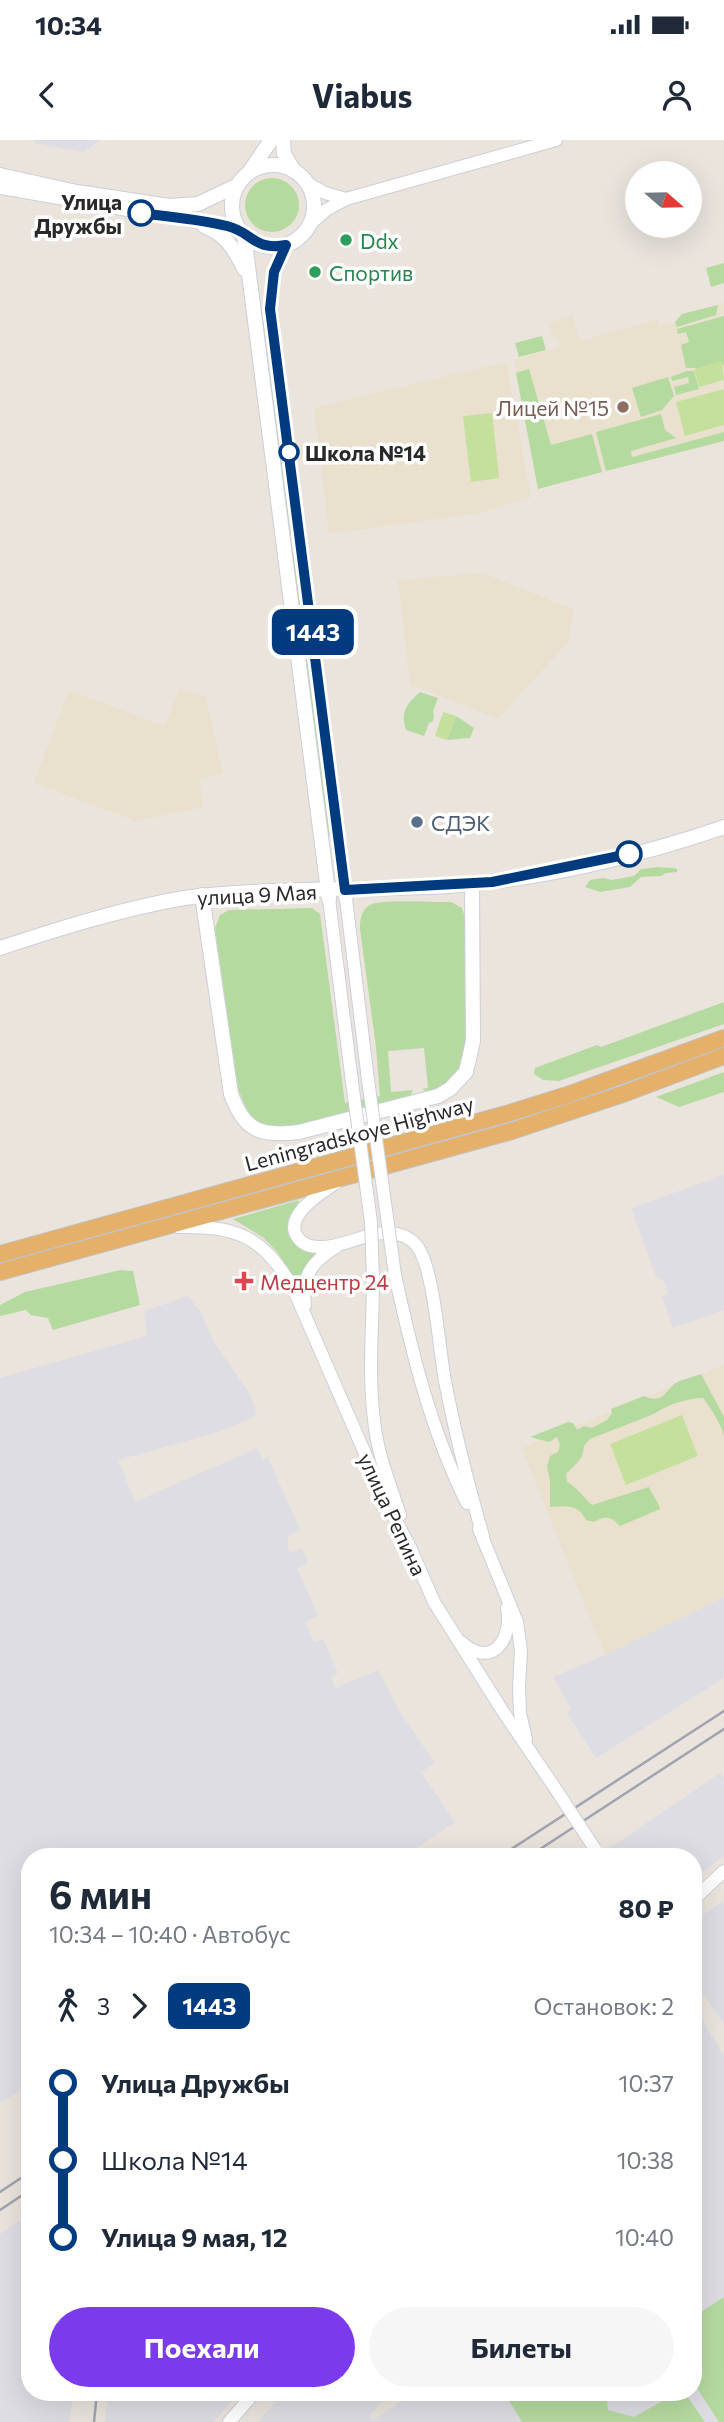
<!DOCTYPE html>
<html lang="ru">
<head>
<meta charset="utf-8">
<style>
  body { margin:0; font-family:Commissioner,sans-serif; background:#f6f6f7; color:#1f2937; height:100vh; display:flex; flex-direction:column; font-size:26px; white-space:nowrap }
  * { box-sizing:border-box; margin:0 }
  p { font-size:23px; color:#747a83 }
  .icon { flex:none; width:38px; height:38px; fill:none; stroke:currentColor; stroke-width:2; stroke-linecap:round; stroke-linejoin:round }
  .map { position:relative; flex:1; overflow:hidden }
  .sheet { position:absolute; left:21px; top:1708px; width:681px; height:553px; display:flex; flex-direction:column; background:#fff; border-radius:28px; box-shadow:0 7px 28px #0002 }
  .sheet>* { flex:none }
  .badge { padding:0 14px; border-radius:10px; font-size:24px; line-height:46px }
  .needle { width:46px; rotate:110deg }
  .buttons { position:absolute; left:625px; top:21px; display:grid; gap:14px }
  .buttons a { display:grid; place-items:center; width:77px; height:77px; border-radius:50%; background:#fff; box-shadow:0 7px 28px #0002; font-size:35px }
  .map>.badge { position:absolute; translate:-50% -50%; box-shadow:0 0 0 4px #fff }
  .legs { display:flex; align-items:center; gap:10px; height:77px; padding:0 28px; font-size:23px }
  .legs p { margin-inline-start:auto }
  .head { display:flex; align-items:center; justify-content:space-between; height:119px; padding:0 28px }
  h1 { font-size:38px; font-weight:700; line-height:52px }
  .action { display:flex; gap:14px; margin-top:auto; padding:14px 28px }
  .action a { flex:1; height:80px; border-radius:42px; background:#7c3aed; color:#fff; font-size:28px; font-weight:700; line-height:80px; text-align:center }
  .action a+a { background:#f6f6f7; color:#1f2937 }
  ul { padding:0 28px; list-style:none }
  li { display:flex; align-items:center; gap:24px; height:77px; font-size:26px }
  li i { display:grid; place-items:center; width:10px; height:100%; margin:0 9px; background:currentColor }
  li i::after { content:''; width:18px; height:18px; margin:-9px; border:5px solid; border-radius:50%; background:#fff }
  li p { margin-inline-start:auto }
  li:first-child i { background:linear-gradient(#0000 50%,currentColor 0) }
  li:last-child i { background:linear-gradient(currentColor 50%,#0000 0) }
  .status { display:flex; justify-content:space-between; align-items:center; height:49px; padding:0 35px; background:#fff; direction:ltr }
  .status svg { height:19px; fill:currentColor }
  header { display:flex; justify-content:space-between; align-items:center; height:91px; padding:0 28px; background:#fff; font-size:32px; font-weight:700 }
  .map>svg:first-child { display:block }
  .industrial { fill:#dedde3 }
  .education { fill:#e9e0ce }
  .green { fill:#b5daa0 }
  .pitch { fill:#c5e09d }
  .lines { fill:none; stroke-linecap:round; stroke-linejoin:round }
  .tertiary-casing { stroke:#ccced9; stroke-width:14 }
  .secondary-casing { stroke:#ccced9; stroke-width:16 }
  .trunk-casing { stroke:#c3c3c3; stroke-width:18 }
  .tertiary { stroke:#fff; stroke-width:12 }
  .secondary { stroke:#fff; stroke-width:14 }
  .trunk { stroke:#e4b06a; stroke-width:16 }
  .rail { stroke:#a1a3b1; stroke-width:2.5 }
  .tertiary-bridge-casing { stroke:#ccced9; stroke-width:14; stroke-linecap:butt }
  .tertiary-bridge { stroke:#fff; stroke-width:12 }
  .line-1-casing { stroke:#fff; stroke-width:16 }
  .line-1 { stroke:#003b80; stroke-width:10 }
  .stop-1-dot { fill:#fff; stroke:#003b80; stroke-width:3.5 }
  .leisure-dot { fill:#2e9e5b; stroke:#fff; stroke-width:2.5 }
  .education-dot { fill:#8d6e63; stroke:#fff; stroke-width:2.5 }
  .service-dot { fill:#5c6f8a; stroke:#fff; stroke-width:2.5 }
  .health-dot { fill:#e0444e; stroke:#fff; stroke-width:2.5 }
  .labels { text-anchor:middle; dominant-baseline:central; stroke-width:7; stroke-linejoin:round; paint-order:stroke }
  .stop-label { font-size:21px; font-weight:bold; fill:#292929; stroke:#fff; text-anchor:end }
  .leisure-label { font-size:21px; fill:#27864d; stroke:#fff; text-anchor:start }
  .education-label { font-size:21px; fill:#785e54; stroke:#fff; text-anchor:end }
  .service-label { font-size:21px; fill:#4e5e75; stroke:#fff; text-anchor:start }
  .street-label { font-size:21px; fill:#292929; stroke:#fff }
  .health-label { font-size:21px; fill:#be3a42; stroke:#fff; text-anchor:start }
</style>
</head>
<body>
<div class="status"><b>10:34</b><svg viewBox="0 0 49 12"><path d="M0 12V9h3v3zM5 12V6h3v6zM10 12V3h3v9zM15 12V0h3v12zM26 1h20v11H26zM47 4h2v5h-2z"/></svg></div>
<header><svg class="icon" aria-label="back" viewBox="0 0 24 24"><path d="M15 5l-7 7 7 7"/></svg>Viabus<svg class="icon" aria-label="person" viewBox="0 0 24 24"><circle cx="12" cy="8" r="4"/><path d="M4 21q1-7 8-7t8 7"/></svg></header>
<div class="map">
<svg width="724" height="2282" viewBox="0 0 724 2282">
  <rect width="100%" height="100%" fill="#eae4dd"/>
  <g class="industrial">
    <path d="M 35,0 L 100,0 L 84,12 L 34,3 Z"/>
    <path d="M 724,1035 L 724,1170 L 673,1188 L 662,1156 L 668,1154 L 667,1150 L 663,1140 L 656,1136 L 631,1068 Z"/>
    <path d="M 188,1156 L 201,1173 L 213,1201 L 250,1254 L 257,1275 L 222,1291 L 118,1320 L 135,1362 L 257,1308 L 263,1320 L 268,1317 L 300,1390 L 287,1396 L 289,1401 L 287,1406 L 290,1413 L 302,1408 L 308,1423 L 297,1428 L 318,1476 L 305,1482 L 314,1502 L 323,1499 L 338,1533 L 331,1537 L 335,1548 L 378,1530 L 398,1569 L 435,1623 L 421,1632 L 455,1682 L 403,1717 L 30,1717 L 30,1945 L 0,1963 L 0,1238 L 147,1196 L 144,1171 Z"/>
    <path d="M 724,1457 L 724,1538 L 596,1618 L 567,1573 L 571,1569 L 553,1537 L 605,1515 Z"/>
    <path d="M 720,1633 L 724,1638 L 724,1716 L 693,1740 L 693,1717 L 616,1717 L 610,1708 Z"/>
    <path d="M 724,1761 L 724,1884 L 693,1840 L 693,1781 Z"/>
    <path d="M 693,1865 L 724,1915 L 724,2282 L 258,2282 L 284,2252 L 391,2252 L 370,2275 L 372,2281 L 415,2252 L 693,2252 Z"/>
    <path d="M 30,2074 L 30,2252 L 74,2252 L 69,2282 L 0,2282 L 0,2094 Z"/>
    <path d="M 108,2252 L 240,2252 L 213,2282 L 105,2282 Z"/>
  </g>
  <g class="education">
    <path d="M 724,163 L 724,301 L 538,349 L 514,220 L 560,207 L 557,196 L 553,197 L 549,183 L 573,176 L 580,201 L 658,179 L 660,186 L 668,184 L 677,182 L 682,174 Z"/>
    <path d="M 506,222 L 531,357 L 481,373 L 329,394 L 314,268 Z"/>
    <path d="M 482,433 L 573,469 L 569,501 L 498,579 L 410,544 L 398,440 Z"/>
    <path d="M 179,549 L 206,557 L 223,634 L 199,639 L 204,667 L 136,681 L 34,643 L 69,550 L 165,586 Z"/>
    <path d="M 724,1225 L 724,1457 L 605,1515 L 522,1308 Z"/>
  </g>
  <g class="green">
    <circle cx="272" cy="65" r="27"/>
    <path d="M 724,123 L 724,143 L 711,147 L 706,128 Z"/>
    <path d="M 718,165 L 716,175 L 677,187 L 675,182 L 682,174 Z"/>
    <path d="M 259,168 L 262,168 L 293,394 L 290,395 Z"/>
    <path d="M 724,176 L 724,226 L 721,222 L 698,228 L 686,228 L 681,205 L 689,202 L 686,192 L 678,194 L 677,189 Z"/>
    <path d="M 542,196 L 546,210 L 519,217 L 515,203 Z"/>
    <path d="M 529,229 L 551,305 L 592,294 L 602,332 L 538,349 L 516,233 Z"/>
    <path d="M 687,231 L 694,231 L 699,249 L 676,255 L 674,247 L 689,243 L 688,237 L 672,241 L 671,237 Z"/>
    <path d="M 668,237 L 674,256 L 662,270 L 641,277 L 632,248 Z"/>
    <path d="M 661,274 L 665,290 L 676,298 L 631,311 L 632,317 L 724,292 L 724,301 L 606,331 L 596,292 Z"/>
    <path d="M 291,411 L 295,411 L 331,696 L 328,696 Z"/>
    <path d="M 420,552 L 438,558 L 433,572 L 434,576 L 433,581 L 429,583 L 424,596 L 406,590 C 400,571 407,564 420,552 Z"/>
    <path d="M 456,576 L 474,588 L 470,598 L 447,600 Z"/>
    <path d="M 658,727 C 665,728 671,727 677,729 L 677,732 L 666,733 L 661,736 L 641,737 L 630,747 L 600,752 L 585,747 L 590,740 L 604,738 L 612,740 L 634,736 L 641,729 Z"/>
    <path d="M 443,762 L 451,762 L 462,768 L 466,781 L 467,898 L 462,928 L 450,943 L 430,953 L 422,949 L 428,948 L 424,908 L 388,911 L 391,952 L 413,950 L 409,958 L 288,988 L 259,985 L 248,973 L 238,949 L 215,788 L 220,775 L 229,770 L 312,768 L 320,774 L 345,963 L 380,956 L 376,907 L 360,789 C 360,779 361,770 370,765 C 380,759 429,762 443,762 Z"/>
    <path d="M 724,862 L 724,884 L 559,941 L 543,940 L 534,934 L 535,928 L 597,905 L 601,907 Z"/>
    <path d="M 724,932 L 724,952 L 679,967 L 656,957 Z"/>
    <path d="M 299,1060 C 290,1084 285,1111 318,1114 L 299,1145 L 277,1112 L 264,1098 L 233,1079 Z"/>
    <path d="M 121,1130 L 133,1131 L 140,1165 L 53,1190 L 48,1178 L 31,1175 L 26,1170 L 0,1176 L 0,1165 L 25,1152 Z"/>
    <path d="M 701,1234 L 724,1277 L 724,1296 C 722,1285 710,1267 703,1258 C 688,1258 666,1265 654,1274 L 590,1299 L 584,1306 C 583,1321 575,1324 566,1334 L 567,1342 C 577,1347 583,1357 592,1365 L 649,1347 C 652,1356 658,1360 660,1369 L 620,1386 C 611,1377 606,1375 594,1382 L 586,1380 C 578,1364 565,1366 550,1367 L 550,1341 L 547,1326 L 550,1316 L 558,1312 L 560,1305 L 557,1297 L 549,1302 L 530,1297 L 568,1282 L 573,1283 L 577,1290 L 584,1286 L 592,1288 L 607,1280 L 612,1273 L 611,1269 L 644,1256 C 660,1263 663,1256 673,1245 C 679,1240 693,1237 701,1234 Z"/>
    <path d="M 724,2157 L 724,2282 L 719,2282 L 693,2242 L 693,2177 Z"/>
    <path d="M 512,2252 L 606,2252 L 608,2270 L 634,2277 L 666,2259 L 662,2252 L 684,2252 L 705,2282 L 522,2282 L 506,2256 Z"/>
  </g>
  <g class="pitch">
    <path d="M 722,221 L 724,240 L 699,247 L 694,229 Z"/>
    <path d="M 724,249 L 724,285 L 685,296 L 676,262 Z"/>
    <path d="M 492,273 L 499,338 L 471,342 L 463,276 Z"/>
    <path d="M 443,572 L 456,576 L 447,600 L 435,596 Z"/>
    <path d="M 682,1275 L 698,1316 L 626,1345 L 610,1304 Z"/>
  </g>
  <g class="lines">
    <defs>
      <g id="tertiary">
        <path d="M 307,43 L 325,53 L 346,59"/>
        <path d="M 309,85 L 326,70 L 346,59 L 556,0"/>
        <path d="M 329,759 L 352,942"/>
        <path d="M 346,759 L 368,940"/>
        <path d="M 336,1043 C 321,1053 282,1076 298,1098 C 304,1106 312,1107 322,1107 C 344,1107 362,1094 384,1093 C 396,1092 409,1096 417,1106 C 434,1128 439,1209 445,1241 C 455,1293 468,1344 483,1396"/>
        <path d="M 178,1087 C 238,1086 262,1096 293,1148 L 387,1364 L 410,1407 L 434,1462 L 502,1570 L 555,1648"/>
        <path d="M 395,1135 C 412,1213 431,1291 467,1363"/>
        <path d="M 373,1138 C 373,1185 368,1233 374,1280 C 377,1313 390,1344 400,1375"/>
        <path d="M 305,1165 C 301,1137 312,1121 336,1107"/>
        <path d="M 479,1389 L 517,1482 L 521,1510 L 519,1548 L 520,1573 L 526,1599"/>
        <path d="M 461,1502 C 491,1529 513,1501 507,1468"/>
        <path d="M 693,1760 L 724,1731"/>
        <path d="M 229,2282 L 255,2252"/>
      </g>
      <g id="secondary">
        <path d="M 283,0 L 284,14 L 294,31"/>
        <circle cx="273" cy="66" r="41"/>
        <path d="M 250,31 L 271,0"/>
        <path d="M 0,35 L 77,52 L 169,66 L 198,64 L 238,45"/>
        <path d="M 0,47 L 226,86 L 240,90"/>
        <path d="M 204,86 C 225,94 235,109 244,129"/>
        <path d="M 244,95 L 329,759"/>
        <path d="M 286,105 L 274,133 L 270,169 L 346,757"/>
        <path d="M 202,755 L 231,954 C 244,991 261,997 299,992 L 438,956 L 450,949 L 466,932 L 473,901 L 472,744"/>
        <path d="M 0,808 C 61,788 121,769 184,758 C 272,747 361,751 449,746 C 538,740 640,716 724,687"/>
      </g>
      <g id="trunk">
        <path d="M 0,1114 L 506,974 L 570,954 L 724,898"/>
        <path d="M 0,1132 L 512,991 L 623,954 L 724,916"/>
      </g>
    </defs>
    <use href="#tertiary" class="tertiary-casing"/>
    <use href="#secondary" class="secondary-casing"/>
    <use href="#trunk" class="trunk-casing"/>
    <use href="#tertiary" class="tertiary"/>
    <use href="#secondary" class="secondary"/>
    <use href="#trunk" class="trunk"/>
    <g class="rail">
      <path d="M 499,1717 L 724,1571"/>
      <path d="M 528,1717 L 724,1589"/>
      <path d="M 0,2052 L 30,2032"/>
      <path d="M 0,2070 L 30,2050"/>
      <path d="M 94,2282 L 97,2252"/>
    </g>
    <defs>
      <g id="tertiary-bridge">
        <path d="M 368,940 L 395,1135"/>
        <path d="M 352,942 L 371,1082 L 373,1138"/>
        <path d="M 555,1648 L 595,1709"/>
      </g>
    </defs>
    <use href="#tertiary-bridge" class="tertiary-bridge-casing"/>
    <use href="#tertiary-bridge" class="tertiary-bridge"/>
  </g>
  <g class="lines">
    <defs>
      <path id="line-1" d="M 141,73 C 169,77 199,79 227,86 C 253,92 253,111 286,105 L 274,132 L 270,169 L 345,750 L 492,742 L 629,714"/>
    </defs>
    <use href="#line-1" class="line-1-casing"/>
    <use href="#line-1" class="line-1"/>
  </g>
  <g class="stop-1-dot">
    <circle cx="141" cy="73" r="12"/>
    <circle cx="289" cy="312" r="9"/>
    <circle cx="629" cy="714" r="12"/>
  </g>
  <g class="leisure-dot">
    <circle cx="346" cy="100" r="7"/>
    <circle cx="315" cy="132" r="7"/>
  </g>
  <circle class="education-dot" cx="623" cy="267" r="7"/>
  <circle class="service-dot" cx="417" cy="682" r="7"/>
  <path class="health-dot" d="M240.5 1130.5h7v7h7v7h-7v7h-7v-7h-7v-7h7z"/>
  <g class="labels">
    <g class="stop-label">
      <text x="122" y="61">Улица<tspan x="122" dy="24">Дружбы</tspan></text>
      <text x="305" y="312" text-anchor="start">Школа №14</text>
    </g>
    <g class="leisure-label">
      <text x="360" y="100">Ddx</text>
      <text x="329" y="132">Спортив</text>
    </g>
    <g class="education-label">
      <text x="609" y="267">Лицей №15</text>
    </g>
    <g class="service-label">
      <text x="431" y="682">СДЭК</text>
    </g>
    <g class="street-label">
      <text transform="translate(257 754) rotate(-3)">улица 9 Мая</text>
      <text transform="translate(359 993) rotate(-15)">Leningradskoye Highway</text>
      <text transform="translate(393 1374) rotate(65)">улица Репина</text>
    </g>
    <g class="health-label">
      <text x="260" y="1141">Медцентр 24</text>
    </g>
  </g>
</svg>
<div class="buttons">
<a><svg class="needle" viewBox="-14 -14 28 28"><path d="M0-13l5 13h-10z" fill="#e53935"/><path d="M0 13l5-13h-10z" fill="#747a83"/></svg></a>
</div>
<b class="badge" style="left:313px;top:492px;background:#003b80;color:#fff">1443</b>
<section class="sheet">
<div class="head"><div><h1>6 мин</h1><p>10:34 – 10:40 · Автобус</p></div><b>80 ₽</b></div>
<div class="legs"><svg class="icon" aria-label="walk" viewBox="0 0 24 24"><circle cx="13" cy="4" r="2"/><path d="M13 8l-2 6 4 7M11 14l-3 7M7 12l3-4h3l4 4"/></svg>3<svg class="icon" aria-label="forward" viewBox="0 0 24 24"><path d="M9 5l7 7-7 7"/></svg><b class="badge" style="background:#003b80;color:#fff">1443</b><p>Остановок: 2</p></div>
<ul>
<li><i style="color:#003b80"></i><b>Улица Дружбы</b><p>10:37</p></li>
<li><i style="color:#003b80"></i><span>Школа №14</span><p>10:38</p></li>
<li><i style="color:#003b80"></i><b>Улица 9 мая, 12</b><p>10:40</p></li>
</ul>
<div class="action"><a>Поехали</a><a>Билеты</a></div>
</section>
</div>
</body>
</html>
